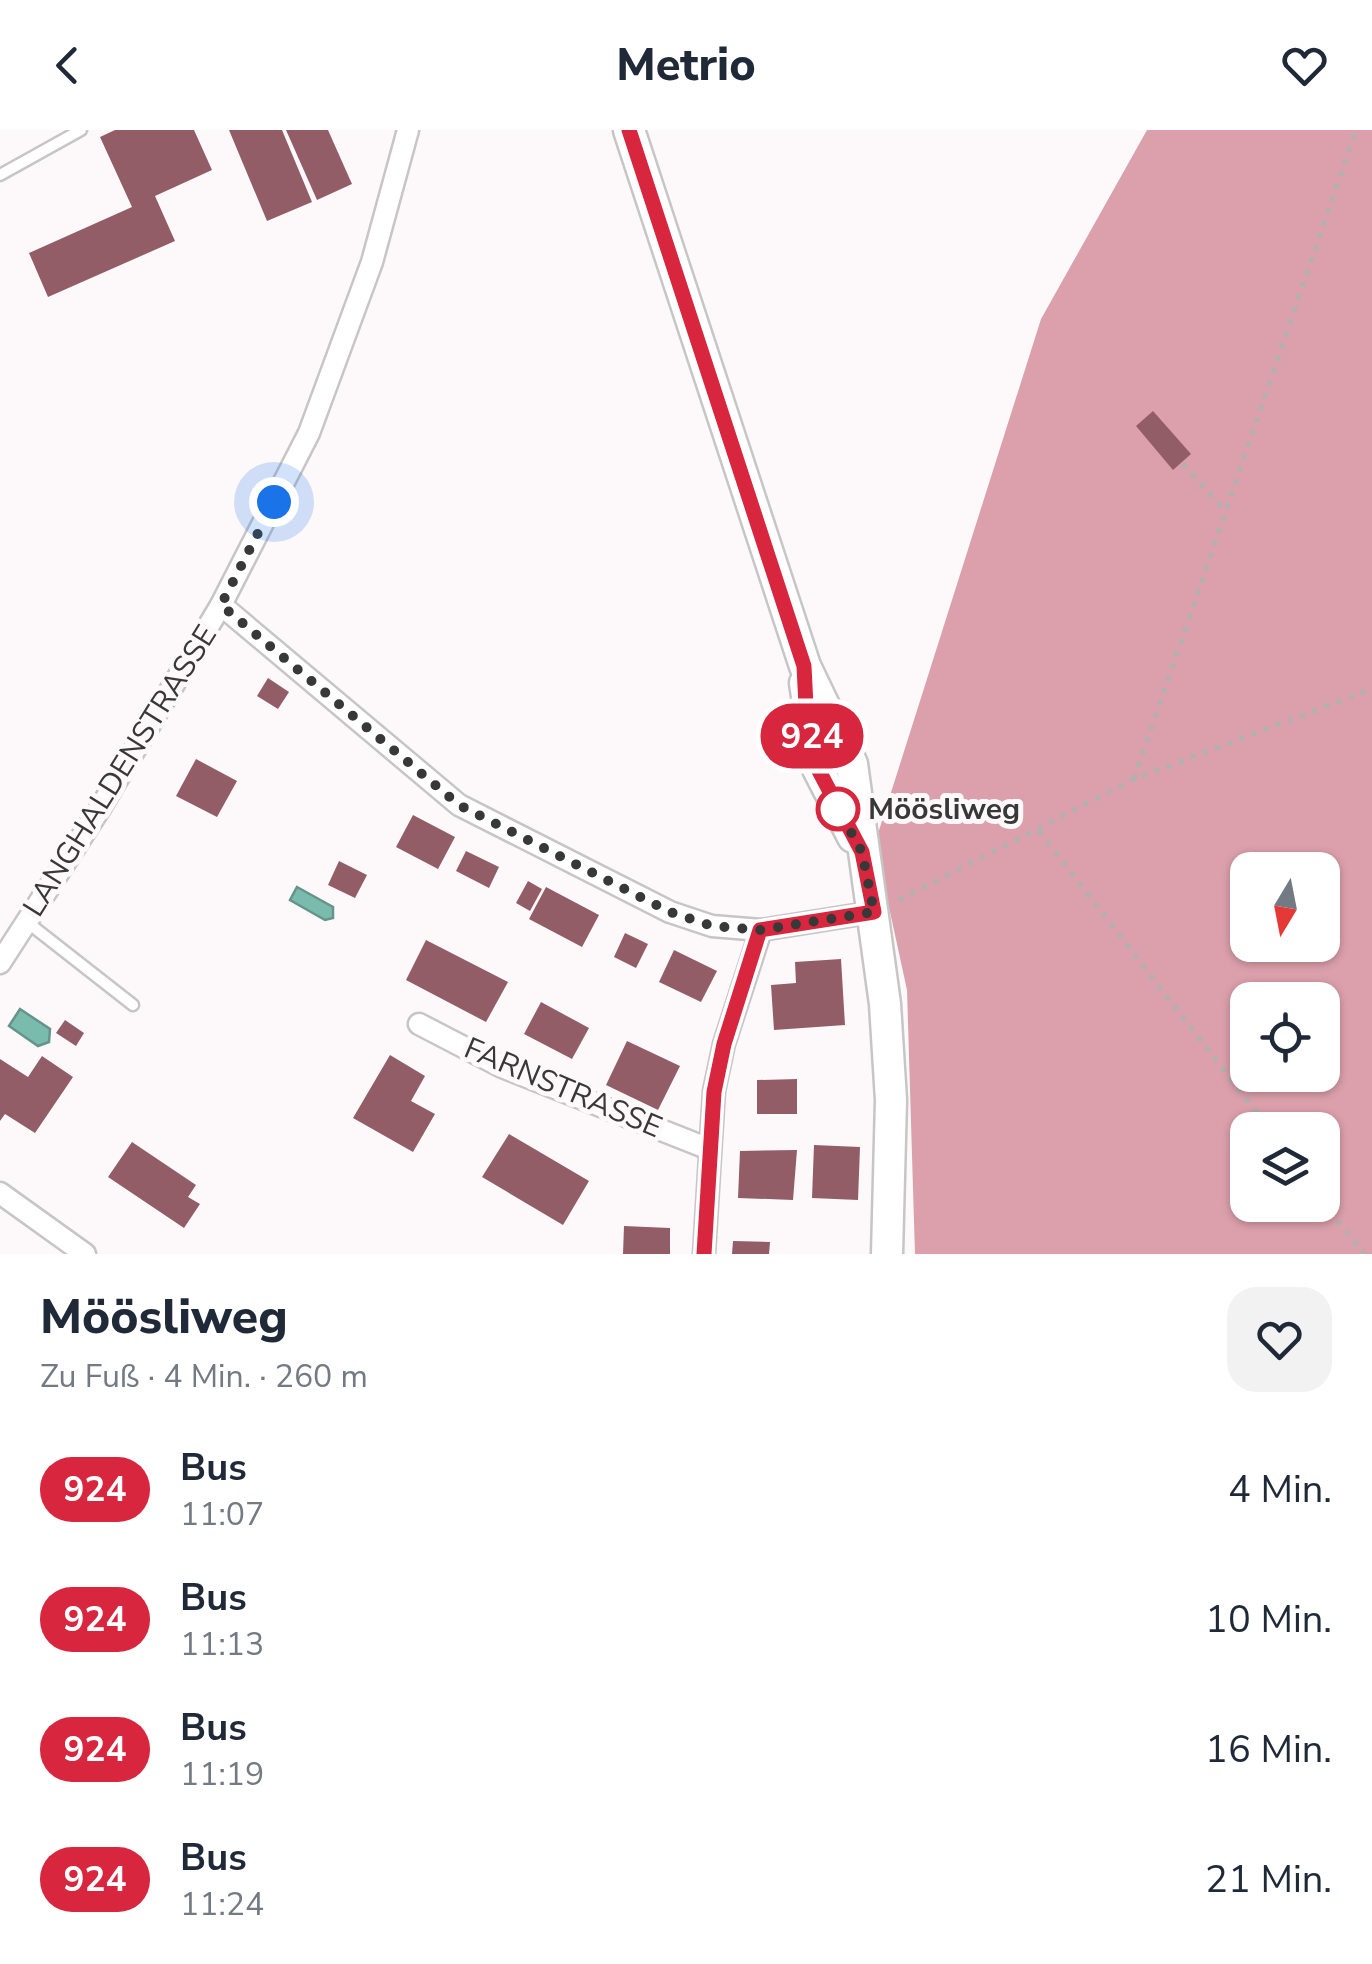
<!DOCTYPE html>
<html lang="de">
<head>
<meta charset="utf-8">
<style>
  body { margin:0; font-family:"Nunito Sans",sans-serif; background:#f2f2f3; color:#1f2937; height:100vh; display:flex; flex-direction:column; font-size:38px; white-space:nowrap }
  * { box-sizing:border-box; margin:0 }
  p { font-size:32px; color:#747a83 }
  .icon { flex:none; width:55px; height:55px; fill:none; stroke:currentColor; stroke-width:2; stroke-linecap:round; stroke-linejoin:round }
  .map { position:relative; height:1124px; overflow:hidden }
  .drawer { display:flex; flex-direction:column; background:#fff; flex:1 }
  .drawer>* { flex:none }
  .badge { padding:0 20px; border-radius:32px; font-size:35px; line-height:65px }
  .needle { width:65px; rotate:190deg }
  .controls { position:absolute; left:1230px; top:722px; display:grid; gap:20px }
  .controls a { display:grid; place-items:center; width:110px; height:110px; border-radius:20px; background:#fff; box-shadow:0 2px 8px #0004; font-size:50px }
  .you { position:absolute; width:50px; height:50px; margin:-25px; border:8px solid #fff; border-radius:50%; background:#1a73e8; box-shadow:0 0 0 15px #1a73e833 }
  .map>.badge { position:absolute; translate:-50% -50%; box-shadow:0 0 0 5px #fff }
  .round { display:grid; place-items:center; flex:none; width:105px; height:105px; border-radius:30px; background:#f2f2f3 }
  .summary { display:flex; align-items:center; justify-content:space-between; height:170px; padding:0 40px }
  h1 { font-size:48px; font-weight:800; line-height:75px }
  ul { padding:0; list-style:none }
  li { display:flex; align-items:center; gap:30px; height:130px; padding:0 40px }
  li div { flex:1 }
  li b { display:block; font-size:38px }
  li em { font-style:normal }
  li .badge { min-width:110px; font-weight:700; text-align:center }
  header { display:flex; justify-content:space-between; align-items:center; height:130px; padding:0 40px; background:#fff; font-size:45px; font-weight:800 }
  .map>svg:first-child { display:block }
  .forest { fill:#dca0ac; fill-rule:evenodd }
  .water { fill:#79bcad; stroke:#66948a; stroke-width:2.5 }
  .building { fill:#935d68 }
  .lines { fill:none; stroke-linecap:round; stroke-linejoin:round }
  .lane-casing { stroke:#c8c5c5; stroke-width:15 }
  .street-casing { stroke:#c8c5c5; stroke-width:25 }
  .secondary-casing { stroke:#c8c5c5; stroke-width:35 }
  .path { stroke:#b2b0b0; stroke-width:5; stroke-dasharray:5 8; stroke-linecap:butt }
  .lane { stroke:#fff; stroke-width:10 }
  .street { stroke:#fff; stroke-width:20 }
  .secondary { stroke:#fff; stroke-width:30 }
  .line-casing { stroke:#fff; stroke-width:22 }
  .line { stroke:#d7263d; stroke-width:15 }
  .walk { stroke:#393838; stroke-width:10; stroke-dasharray:0 18 }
  .stop-dot { fill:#fff; stroke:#d7263d; stroke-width:5 }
  .labels { text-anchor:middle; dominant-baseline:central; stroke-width:10; stroke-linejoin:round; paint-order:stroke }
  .street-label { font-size:30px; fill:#393838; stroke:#fdf9fa }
  .stop-label { font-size:30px; font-weight:bold; fill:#393838; stroke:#fdf9fa; text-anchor:start }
</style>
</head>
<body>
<header><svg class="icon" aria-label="back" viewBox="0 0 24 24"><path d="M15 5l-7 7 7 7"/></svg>Metrio<svg class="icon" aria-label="heart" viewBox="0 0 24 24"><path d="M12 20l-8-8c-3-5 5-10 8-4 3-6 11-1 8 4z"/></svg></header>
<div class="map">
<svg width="1372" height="1124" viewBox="0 0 1372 1124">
  <rect width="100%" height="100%" fill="#fdf9fa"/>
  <path class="forest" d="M 1147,0 L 1372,0 L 1372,1124 L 915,1124 L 907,860 L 875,713 L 1041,189 ZM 1248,740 L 1322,740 L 1322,815 L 1248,815 ZM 1248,870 L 1322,870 L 1322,945 L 1248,945 ZM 1248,1000 L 1322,1000 L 1322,1075 L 1248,1075 Z"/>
  <g class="water">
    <path d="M 297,757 L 333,777 L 333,788 L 325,790 L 290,770 Z"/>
    <path d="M 20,879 L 50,899 L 49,912 L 38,916 L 9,896 Z"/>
  </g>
  <g class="building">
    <path d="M 115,0 L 194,0 L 212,40 L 155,66 L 175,111 L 48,167 L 29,123 L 132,77 L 100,7 Z"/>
    <path d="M 229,0 L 282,0 L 312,72 L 267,91 Z"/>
    <path d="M 286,0 L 328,0 L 352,54 L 317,70 Z"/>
    <path d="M 1153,281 L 1191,324 L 1173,340 L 1136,296 Z"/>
    <path d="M 268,548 L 289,562 L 278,579 L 257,566 Z"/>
    <path d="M 196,629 L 237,651 L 217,687 L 176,666 Z"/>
    <path d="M 413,685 L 455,707 L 438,739 L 396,717 Z"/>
    <path d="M 466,721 L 499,737 L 489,758 L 456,741 Z"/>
    <path d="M 339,731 L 367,745 L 355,768 L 328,755 Z"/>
    <path d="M 528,751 L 542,759 L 530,781 L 516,773 Z"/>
    <path d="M 546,757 L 599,785 L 582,817 L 529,789 Z"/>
    <path d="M 625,803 L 648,814 L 636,838 L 614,827 Z"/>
    <path d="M 426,810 L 508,852 L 486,892 L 406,850 Z"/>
    <path d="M 674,820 L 717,841 L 701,872 L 659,852 Z"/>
    <path d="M 841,829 L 845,895 L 774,900 L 771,855 L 796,853 L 795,832 Z"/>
    <path d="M 541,872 L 589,898 L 572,929 L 524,904 Z"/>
    <path d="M 65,890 L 84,903 L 76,916 L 56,903 Z"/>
    <path d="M 627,911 L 680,936 L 658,980 L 606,955 Z"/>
    <path d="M 390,925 L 425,946 L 411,971 L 435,984 L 413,1022 L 353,988 Z"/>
    <path d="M 42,926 L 73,947 L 35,1003 L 5,984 L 0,991 L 0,929 L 28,947 Z"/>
    <path d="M 797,949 L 797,984 L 757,984 L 757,950 Z"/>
    <path d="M 509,1004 L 589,1051 L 563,1095 L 482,1047 Z"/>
    <path d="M 132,1012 L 196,1055 L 188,1067 L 200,1074 L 184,1098 L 108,1047 Z"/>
    <path d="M 814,1015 L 860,1017 L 858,1070 L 812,1068 Z"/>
    <path d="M 797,1020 L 793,1070 L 738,1068 L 740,1021 Z"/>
    <path d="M 624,1096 L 670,1098 L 670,1124 L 623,1124 Z"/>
    <path d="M 733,1111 L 770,1112 L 769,1124 L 732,1124 Z"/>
  </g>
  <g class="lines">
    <defs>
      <g id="lane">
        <path d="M 0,45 L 81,0"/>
        <path d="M 27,792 L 133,875"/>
      </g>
      <g id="street">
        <path d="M 221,475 L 459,675 L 670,782 L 712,796 L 761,800 L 874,782"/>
        <path d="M 0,833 L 99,680 L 221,475 L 309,303 L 372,132 L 408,0"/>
        <path d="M 419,894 L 502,937 L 709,1019"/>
        <path d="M 0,1063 L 85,1124"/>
        <path d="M 704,1124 L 714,961 L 724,914 L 761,800"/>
      </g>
      <g id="secondary">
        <path d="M 629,0 L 805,536 L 852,634 L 885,874 L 891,970 L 887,1124"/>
        <path d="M 805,553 L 818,639 L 853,707"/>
      </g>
    </defs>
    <use href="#lane" class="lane-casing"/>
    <use href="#street" class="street-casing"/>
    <use href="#secondary" class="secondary-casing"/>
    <g class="path">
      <path d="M 1183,334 L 1223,379"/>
      <path d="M 1134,649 L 1356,0"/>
      <path d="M 1039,701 L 1270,1000"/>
      <path d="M 899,770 L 1134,649 L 1372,559"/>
      <path d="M 1322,1070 L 1364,1124"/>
    </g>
    <use href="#lane" class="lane"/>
    <use href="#street" class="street"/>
    <use href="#secondary" class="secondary"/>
  </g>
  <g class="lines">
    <defs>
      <path id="line" d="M 629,0 L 804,536 L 806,576 L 818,639 L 862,722 L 874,782 L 760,800 L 724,914 L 714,962 L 704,1124"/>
    </defs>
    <use href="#line" class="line-casing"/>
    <use href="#line" class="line"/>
    <path class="walk" d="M 274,372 L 221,475 L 459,675 L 670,782 L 712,796 L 760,800 L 874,782 L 862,722 L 838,679"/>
  </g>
  <circle class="stop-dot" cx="838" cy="679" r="20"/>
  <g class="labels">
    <g class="street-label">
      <text transform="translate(120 641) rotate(-58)">LANGHALDENSTRASSE</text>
      <text transform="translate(563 958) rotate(23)">FARNSTRASSE</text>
    </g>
    <g class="stop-label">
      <text x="868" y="679">Möösliweg</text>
    </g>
  </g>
</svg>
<div class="controls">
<a><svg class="needle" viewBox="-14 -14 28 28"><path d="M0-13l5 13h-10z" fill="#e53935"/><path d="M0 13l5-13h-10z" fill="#747a83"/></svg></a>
<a><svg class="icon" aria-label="locate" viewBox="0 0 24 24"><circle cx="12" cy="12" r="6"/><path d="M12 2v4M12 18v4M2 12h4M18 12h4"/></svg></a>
<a><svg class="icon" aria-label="layers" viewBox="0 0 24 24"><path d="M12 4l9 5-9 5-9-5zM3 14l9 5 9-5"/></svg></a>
</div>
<div class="you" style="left:274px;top:372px"></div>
<b class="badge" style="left:812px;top:606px;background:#d7263d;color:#fff">924</b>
</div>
<section class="drawer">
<div class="summary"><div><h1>Möösliweg</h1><p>Zu Fuß · 4 Min. · 260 m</p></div><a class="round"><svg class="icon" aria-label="heart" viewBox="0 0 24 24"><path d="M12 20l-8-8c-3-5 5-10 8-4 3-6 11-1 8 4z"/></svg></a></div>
<ul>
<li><span class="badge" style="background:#d7263d;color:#fff">924</span><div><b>Bus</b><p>11:07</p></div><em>4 Min.</em></li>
<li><span class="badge" style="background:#d7263d;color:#fff">924</span><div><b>Bus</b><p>11:13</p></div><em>10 Min.</em></li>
<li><span class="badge" style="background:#d7263d;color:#fff">924</span><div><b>Bus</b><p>11:19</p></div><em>16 Min.</em></li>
<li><span class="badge" style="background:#d7263d;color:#fff">924</span><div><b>Bus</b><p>11:24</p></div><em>21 Min.</em></li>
</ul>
</section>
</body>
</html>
